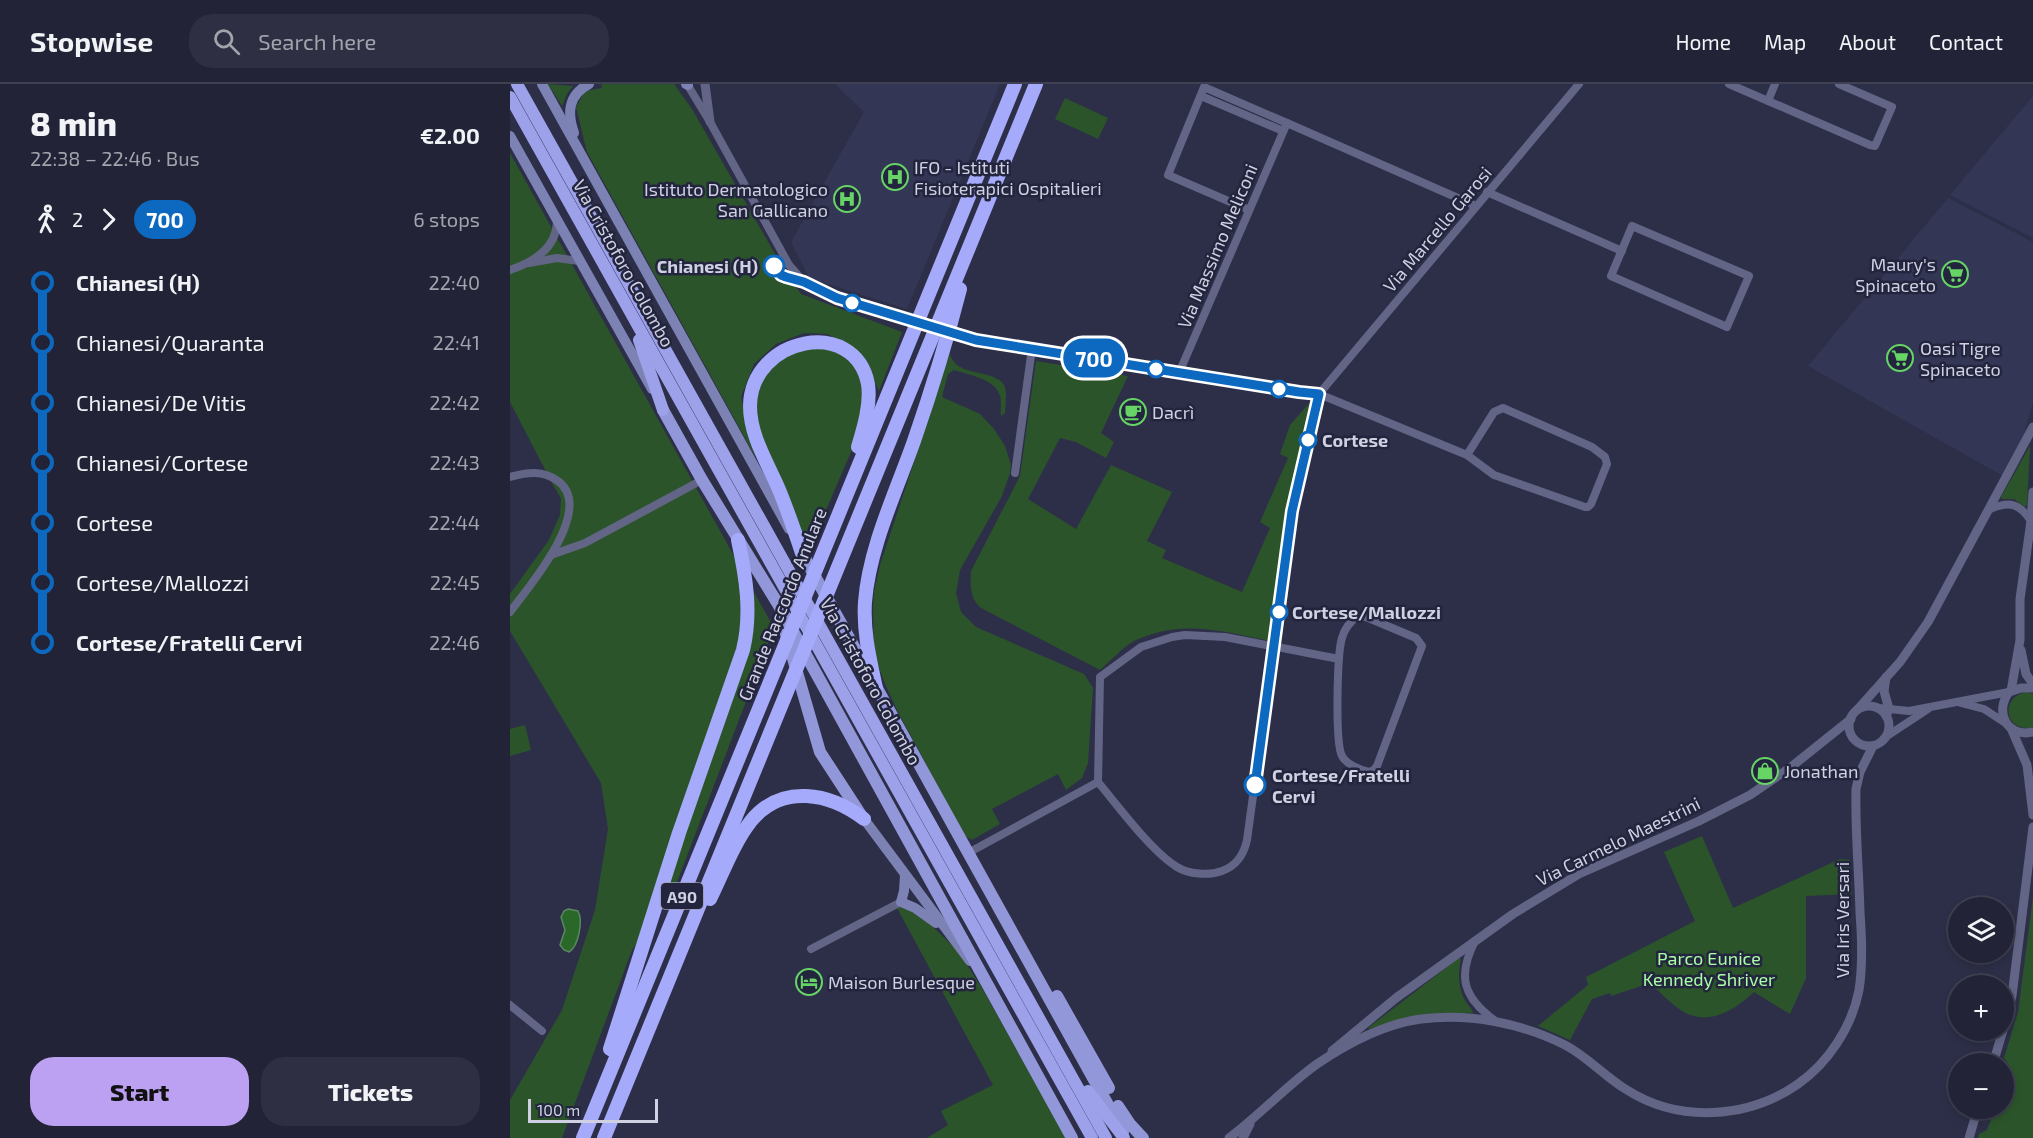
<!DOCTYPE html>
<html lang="en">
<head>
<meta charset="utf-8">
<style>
  body { margin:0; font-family:"Exo 2",sans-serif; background:#2e2f42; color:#f1f3f6; height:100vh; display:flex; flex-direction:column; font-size:22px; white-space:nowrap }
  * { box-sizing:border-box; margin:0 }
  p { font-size:20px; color:#a2a4ad }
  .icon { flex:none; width:33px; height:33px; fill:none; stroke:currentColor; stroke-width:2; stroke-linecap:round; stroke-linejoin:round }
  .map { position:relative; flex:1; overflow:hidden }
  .drawer { display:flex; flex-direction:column; background:#222336; width:510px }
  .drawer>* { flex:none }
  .badge { padding:0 12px; border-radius:20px; font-size:21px; line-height:39px }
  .tools { position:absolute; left:1438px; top:813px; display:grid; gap:12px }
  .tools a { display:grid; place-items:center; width:66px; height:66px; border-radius:50%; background:#222336; box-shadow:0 3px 9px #0003,0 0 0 2px #3f4051; font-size:30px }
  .scale { position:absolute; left:18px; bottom:15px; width:130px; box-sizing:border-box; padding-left:6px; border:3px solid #cfd1e2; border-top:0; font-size:16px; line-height:21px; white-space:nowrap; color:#cfd1e2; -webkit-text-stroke:4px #23253e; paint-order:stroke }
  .map>.badge { position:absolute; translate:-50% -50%; box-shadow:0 0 0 3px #fff }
  .legs { display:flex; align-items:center; gap:9px; height:66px; padding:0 30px; font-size:20px }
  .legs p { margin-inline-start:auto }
  .head { display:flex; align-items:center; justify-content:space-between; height:102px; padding:0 30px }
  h1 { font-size:33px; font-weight:800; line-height:45px }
  .button { display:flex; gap:12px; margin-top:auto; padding:12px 30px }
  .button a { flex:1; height:69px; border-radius:24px; background:#bca0f2; color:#111; font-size:24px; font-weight:800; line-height:69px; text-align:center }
  .button a+a { background:#2e2f42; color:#f1f3f6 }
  ul { padding:0 30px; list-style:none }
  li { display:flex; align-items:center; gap:21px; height:60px; font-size:22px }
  li i { display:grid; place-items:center; width:9px; height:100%; margin:0 8px; background:currentColor }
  li i::after { content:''; width:15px; height:15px; margin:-8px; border:4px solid; border-radius:50%; background:#222336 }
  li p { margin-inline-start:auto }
  li:first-child i { background:linear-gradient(#0000 50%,currentColor 0) }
  li:last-child i { background:linear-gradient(currentColor 50%,#0000 0) }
  header { display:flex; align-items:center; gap:36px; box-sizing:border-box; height:84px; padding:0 30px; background:#222336; border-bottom:2px solid #3f4051 }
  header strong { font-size:28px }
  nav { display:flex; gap:33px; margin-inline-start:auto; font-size:21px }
  .search { width:420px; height:54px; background:#2e2f42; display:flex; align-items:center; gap:15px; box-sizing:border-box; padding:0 21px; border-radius:24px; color:#a2a4ad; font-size:22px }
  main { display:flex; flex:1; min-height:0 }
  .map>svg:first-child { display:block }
  .built { fill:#343656 }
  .green { fill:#2c542b }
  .water { fill:#2a682a; stroke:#5c8861; stroke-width:1.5 }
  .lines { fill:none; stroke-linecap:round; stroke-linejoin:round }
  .minor { stroke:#626586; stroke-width:8 }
  .tertiary { stroke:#626586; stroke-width:9 }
  .secondary { stroke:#7d82b5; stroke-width:10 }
  .primary { stroke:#9297d9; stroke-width:12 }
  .trunk { stroke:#9ca1ea; stroke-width:12 }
  .motorway { stroke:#a5abfa; stroke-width:14 }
  .line-1-casing { stroke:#fff; stroke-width:14 }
  .line-1 { stroke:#0c69bf; stroke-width:9 }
  .stop-1-dot { fill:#fff; stroke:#0c69bf; stroke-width:3 }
  .labels { text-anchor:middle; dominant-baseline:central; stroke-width:5; stroke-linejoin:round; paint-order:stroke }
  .shield { fill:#23253e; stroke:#9b9db1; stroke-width:1.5 }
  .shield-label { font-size:16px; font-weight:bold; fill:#cfd1e2 }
  .poi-label { font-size:18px; fill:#cfd1e2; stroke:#23253e; text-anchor:start }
  .street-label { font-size:18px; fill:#cfd1e2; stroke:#23253e }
  .stop-label { font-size:18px; font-weight:bold; fill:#cfd1e2; stroke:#23253e; text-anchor:start }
  .park-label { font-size:18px; fill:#a8fda5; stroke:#23253e }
</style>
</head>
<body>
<header>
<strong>Stopwise</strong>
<div class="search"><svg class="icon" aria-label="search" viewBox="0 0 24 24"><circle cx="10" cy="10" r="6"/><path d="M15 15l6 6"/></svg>Search here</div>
<nav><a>Home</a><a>Map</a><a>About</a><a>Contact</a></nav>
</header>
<main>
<section class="drawer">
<div class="head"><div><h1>8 min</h1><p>22:38 – 22:46 · Bus</p></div><b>€2.00</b></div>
<div class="legs"><svg class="icon" aria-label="walk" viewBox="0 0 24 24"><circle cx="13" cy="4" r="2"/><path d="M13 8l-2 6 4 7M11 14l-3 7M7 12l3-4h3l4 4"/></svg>2<svg class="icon" aria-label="forward" viewBox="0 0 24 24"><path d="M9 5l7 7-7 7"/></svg><b class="badge" style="background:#0c69bf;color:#fff">700</b><p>6 stops</p></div>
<ul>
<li><i style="color:#0c69bf"></i><b>Chianesi (H)</b><p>22:40</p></li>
<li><i style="color:#0c69bf"></i><span>Chianesi/Quaranta</span><p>22:41</p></li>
<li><i style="color:#0c69bf"></i><span>Chianesi/De Vitis</span><p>22:42</p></li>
<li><i style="color:#0c69bf"></i><span>Chianesi/Cortese</span><p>22:43</p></li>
<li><i style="color:#0c69bf"></i><span>Cortese</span><p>22:44</p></li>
<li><i style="color:#0c69bf"></i><span>Cortese/Mallozzi</span><p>22:45</p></li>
<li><i style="color:#0c69bf"></i><b>Cortese/Fratelli Cervi</b><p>22:46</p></li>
</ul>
<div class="button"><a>Start</a><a>Tickets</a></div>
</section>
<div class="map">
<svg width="1523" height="1054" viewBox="0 0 1523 1054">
  <rect width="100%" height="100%" fill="#2d2f48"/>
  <g class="built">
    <path d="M 325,0 L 490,0 L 397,225 L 299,194 L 281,158 L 354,28 Z"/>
    <path d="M 1523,12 L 1523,154 L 1440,111 Z"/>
    <path d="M 1438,114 L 1523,158 L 1523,318 L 1514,350 L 1493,392 L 1298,282 Z"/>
  </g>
  <g class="green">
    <path d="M 38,0 L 63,2 L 57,10 L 52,22 Z"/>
    <path d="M 91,0 L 164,0 L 182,25 L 273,184 L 291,210 L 392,248 L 369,307 L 359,284 L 340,261 L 317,250 L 294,249 L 266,260 L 244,280 L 231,313 L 245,372 L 77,68 L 66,23 L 75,7 L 92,4 Z"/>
    <path d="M 555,14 L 598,34 L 588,55 L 545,35 Z"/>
    <path d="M 0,69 L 264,544 L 164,806 L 122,866 L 52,1054 L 0,1054 L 0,1016 L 52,926 L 85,826 L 98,745 L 91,699 L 0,547 L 0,510 L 39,456 L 50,431 L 51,414 L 43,401 L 0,318 Z"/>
    <path d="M 299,263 L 327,267 L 343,280 L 350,290 L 355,318 L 344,361 L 298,468 L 271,404 L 248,341 L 246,318 L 250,298 L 269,273 Z"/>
    <path d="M 440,269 C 444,294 484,284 494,301 C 498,309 495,321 495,329 L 491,332 C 490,325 492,319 490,312 C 486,295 459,291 444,286 L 438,290 L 432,313 L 470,330 L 484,345 L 495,362 L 501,381 L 500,389 L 492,412 L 450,486 L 446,509 L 451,528 L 466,543 L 574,590 L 583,604 L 578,679 L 572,694 L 556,706 L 548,690 L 482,725 L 490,740 L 462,756 L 455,752 L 389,630 L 375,600 L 364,570 L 363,524 L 364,508 L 370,481 Z"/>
    <path d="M 526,277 L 618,292 L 591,349 L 604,358 L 596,374 L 566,358 L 550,354 L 518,415 L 566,445 L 601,381 L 662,408 L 637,457 L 656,466 L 652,474 L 732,508 L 760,444 L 750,438 L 778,374 L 770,370 L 780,341 L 802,316 L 777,424 L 760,557 C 713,547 672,535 626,556 C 613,562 601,577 590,586 L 471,524 C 460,515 460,501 461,487 L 510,392 Z"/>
    <path d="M 1520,362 L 1517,421 L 1515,423 L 1504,415 L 1492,415 L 1491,413 Z"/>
    <path d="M 1516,608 L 1523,610 L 1523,643 C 1496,650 1488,614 1516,608 Z"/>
    <path d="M 15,641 L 21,666 L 0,672 L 0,645 Z"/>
    <path d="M 1192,752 L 1223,824 L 1330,775 L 1340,776 L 1342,810 L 1296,812 L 1296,894 L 1280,930 L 1244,908 C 1225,926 1198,943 1172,927 C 1160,919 1150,908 1140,899 L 1101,912 L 1100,909 L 1082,915 L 1060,956 L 1028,942 L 1078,901 L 1076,893 L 1185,837 L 1154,768 Z"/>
    <path d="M 1523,813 L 1523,1054 L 1468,1054 L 1469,1050 L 1477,1046 L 1485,1025 L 1494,1024 L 1494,996 L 1499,981 L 1494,974 L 1508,928 Z"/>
    <path d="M 390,823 L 398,825 L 421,841 L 448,867 L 472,904 L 556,1054 L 417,1054 L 438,1041 L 431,1027 L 483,1001 L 387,824 Z"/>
    <path d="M 949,874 L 951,875 C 948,889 948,905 956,918 C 959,923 962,924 963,929 C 924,931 898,930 860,945 L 858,944 Z"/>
  </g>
  <path class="water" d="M 58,825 L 68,827 C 73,836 69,862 59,868 L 54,866 L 50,861 L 55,846 L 51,833 L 54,827 Z"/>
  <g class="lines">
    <g class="minor">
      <path d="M 177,0 L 200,38 L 279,181 L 294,198 L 320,212 L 466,256 L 809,310 L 957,371 L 984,391 L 1075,423 L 1078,423 L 1081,420 L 1097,380 L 1095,373 L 1082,363 L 993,324 L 984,328 L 957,371"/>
      <path d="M 1219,0 L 1360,61 L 1365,62 L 1382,23 L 1329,0"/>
      <path d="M 691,12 L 773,47"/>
      <path d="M 1258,17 L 1265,0"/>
      <path d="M 977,108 L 1112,167"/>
      <path d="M 739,126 L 658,91 L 694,3 L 777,39"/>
      <path d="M 1122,142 L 1239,192 L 1217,243 L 1101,192 Z"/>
      <path d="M 19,179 L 47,174 L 69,177"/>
      <path d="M 0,186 C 23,178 46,165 47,138"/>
      <path d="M 669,289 L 777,39 L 966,122"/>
      <path d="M 505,389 L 522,264"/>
      <path d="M 0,393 C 17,388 33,386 48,397 C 86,425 19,503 0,528"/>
      <path d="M 1480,425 C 1500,417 1509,419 1521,437"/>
      <path d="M 41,471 L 75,459 L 192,396"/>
      <path d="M 848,532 L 856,533 L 906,554 L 912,562 L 867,682 L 864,686 L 859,688 C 850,686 836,680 832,672 C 825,659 827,570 832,554 C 834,546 840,537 848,532 Z"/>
      <path d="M 1451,619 L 1474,625 L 1497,640"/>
      <path d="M 1369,624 L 1399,627 L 1499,608"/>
      <path d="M 1374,654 L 1418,625"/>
      <path d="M 588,698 C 608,722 641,767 667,783 C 678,790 699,792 712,787 C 726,782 734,770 737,756 L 783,419 L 809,310 L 1069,0"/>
      <path d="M 588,698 L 590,593 L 631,563 L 662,553 L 675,551 L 715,553 L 829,575"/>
      <path d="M 458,769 L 588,698"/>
      <path d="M 965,857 C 947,892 953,913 984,936"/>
      <path d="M 301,865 L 391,818"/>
      <path d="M 0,921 L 32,947"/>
    </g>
    <g class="tertiary">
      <path d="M 195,0 L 200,38"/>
      <path d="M 1511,566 L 1516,590 L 1523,600"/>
      <path d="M 1376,593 L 1374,607 L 1379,625 L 1376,632"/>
      <path d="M 1523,604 L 1511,604 L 1499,608 C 1484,628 1497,654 1523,648"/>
      <path d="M 1501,607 L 1510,556 L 1510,515 L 1521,437 L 1523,408"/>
      <circle cx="1359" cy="642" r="20"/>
      <path d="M 1348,625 L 1390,578 L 1418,538 L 1523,343"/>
      <path d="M 1501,644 L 1517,681 L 1523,731"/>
      <path d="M 1494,944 L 1502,912 L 1523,743"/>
      <path d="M 822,967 L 886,914 L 1003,830 L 1069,790 L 1189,737 L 1240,711 L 1281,683 L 1341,635"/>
      <path d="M 1483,980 L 1493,946"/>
      <path d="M 719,1054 C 750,1031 776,1002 807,980 C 838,959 874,940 911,935 C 960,929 1011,939 1055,961 C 1078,973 1095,993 1117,1006 C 1169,1039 1238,1035 1288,1000 C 1318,979 1342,943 1349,906 C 1353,881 1352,855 1350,829 C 1349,788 1345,747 1346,705 L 1350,688 L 1363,662"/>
      <path d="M 733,1054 L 740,1040"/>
      <path d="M 1459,1054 L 1468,1024"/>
    </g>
    <g class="secondary">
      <path d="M 32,0 L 279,445"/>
      <path d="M 176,0 L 178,1"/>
      <path d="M 64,49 C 57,29 58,11 79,0"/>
      <path d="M 0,52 L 142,305"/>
      <path d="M 354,735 L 460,877"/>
      <path d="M 395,791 L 394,807 L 391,818 L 405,824 L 426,839"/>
    </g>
    <g class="primary">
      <path d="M 153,326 L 192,396 L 268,520 L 562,1054"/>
      <path d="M 292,469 L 613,1048"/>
      <path d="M 276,550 L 310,668 L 353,734"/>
      <path d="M 547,912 L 599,1004"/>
      <path d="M 608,1022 L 620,1040 L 633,1054"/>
    </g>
    <g class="trunk">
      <path d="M 7,0 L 596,1054"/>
      <path d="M 0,13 L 582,1054"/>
      <path d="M 129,256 L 153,326"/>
      <path d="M 578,1007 L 614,1054"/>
    </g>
    <g class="motorway">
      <path d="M 292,469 C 285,448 278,428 270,408 C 259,381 240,353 240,322 C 241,253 345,232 358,300 C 361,320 354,343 348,363"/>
      <path d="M 366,604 C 360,576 353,548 355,518 C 359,464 386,408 404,357 C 421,308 437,256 450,205"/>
      <path d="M 200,815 C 213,789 223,760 241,737 C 272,699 320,709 354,735"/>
      <path d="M 100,965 L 169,749 L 233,566 C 242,529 236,493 228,456"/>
      <path d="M 73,1054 L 505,0"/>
      <path d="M 94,1054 L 526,0"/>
    </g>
  </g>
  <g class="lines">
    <defs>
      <path id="line-1" d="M 264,182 L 271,191 L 276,193 L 294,198 L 327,214 L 466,256 L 789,308 L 809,310 L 782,427 L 745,701"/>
    </defs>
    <use href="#line-1" class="line-1-casing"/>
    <use href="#line-1" class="line-1"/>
  </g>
  <defs>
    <symbol id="hospital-ring" viewBox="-11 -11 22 22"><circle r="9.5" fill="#23253e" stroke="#67d466" stroke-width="1.5"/><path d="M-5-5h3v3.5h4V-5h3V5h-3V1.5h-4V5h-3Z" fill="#67d466"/></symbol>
    <symbol id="supermarket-ring" viewBox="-11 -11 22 22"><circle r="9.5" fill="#23253e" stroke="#67d466" stroke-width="1.5"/><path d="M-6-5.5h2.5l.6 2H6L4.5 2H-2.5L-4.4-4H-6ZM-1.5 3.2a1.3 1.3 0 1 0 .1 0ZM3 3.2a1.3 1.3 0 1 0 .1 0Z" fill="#67d466"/></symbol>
    <symbol id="cafe-ring" viewBox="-11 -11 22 22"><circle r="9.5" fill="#23253e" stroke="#67d466" stroke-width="1.5"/><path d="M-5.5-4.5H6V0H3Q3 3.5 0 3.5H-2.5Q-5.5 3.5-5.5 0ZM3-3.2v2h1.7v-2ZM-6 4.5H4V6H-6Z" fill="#67d466"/></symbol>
    <symbol id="shop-ring" viewBox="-11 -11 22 22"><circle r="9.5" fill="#23253e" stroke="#67d466" stroke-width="1.5"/><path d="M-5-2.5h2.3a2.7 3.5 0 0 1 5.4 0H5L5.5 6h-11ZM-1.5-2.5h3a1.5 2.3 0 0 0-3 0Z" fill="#67d466"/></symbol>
    <symbol id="hotel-ring" viewBox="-11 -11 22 22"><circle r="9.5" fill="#23253e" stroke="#67d466" stroke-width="1.5"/><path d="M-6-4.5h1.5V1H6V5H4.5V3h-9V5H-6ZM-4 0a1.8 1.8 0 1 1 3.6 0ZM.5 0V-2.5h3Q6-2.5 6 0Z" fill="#67d466"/></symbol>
  </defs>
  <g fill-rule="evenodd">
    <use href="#hospital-ring" x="370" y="78" width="30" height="30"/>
    <use href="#hospital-ring" x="322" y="100" width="30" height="30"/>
    <use href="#supermarket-ring" x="1430" y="175" width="30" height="30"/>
    <use href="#supermarket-ring" x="1375" y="259" width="30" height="30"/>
    <use href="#cafe-ring" x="608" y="313" width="30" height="30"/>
    <use href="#shop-ring" x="1240" y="672" width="30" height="30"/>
    <use href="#hotel-ring" x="284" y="883" width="30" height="30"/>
  </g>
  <g class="stop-1-dot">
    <circle cx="264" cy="182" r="10"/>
    <circle cx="342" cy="219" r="8"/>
    <circle cx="646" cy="285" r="8"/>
    <circle cx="769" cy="305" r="8"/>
    <circle cx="798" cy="356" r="8"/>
    <circle cx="769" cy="528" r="8"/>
    <circle cx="745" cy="701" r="10"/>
  </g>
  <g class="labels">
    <rect class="shield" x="151" y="799" width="42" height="26" rx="4.5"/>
    <g class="shield-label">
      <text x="172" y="812">A90</text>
    </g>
    <g class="poi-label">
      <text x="404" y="83">IFO - Istituti<tspan x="404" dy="21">Fisioterapici Ospitalieri</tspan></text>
      <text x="318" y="105" text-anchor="end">Istituto Dermatologico<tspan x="318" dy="21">San Gallicano</tspan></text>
      <text x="1426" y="180" text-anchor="end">Maury's<tspan x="1426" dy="21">Spinaceto</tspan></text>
      <text x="1410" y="264">Oasi Tigre<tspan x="1410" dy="21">Spinaceto</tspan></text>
      <text x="642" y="328">Dacrì</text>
      <text x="1274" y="687">Jonathan</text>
      <text x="318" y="898">Maison Burlesque</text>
    </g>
    <g class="street-label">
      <text transform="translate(927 145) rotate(-50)">Via Marcello Garosi</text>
      <text transform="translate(707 162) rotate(-67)">Via Massimo Meliconi</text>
      <text transform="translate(114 179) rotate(61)">Via Cristoforo Colombo</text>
      <text transform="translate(272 520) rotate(-68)">Grande Raccordo Anulare</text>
      <text transform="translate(361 597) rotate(61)">Via Cristoforo Colombo</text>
      <text transform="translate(1108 757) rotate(-26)">Via Carmelo Maestrini</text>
      <text transform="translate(1332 836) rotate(-90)">Via Iris Versari</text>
    </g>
    <g class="stop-label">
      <text x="248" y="182" text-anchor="end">Chianesi (H)</text>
      <text x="812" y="356">Cortese</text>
      <text x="782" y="528">Cortese/Mallozzi</text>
      <text x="762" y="691">Cortese/Fratelli<tspan x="762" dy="21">Cervi</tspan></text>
    </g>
    <g class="park-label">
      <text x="1199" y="874">Parco Eunice<tspan x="1199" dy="21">Kennedy Shriver</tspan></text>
    </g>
  </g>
</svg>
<div class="tools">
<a><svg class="icon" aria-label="layers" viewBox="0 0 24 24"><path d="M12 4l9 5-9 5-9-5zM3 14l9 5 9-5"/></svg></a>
<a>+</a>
<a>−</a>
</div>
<div class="scale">100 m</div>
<b class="badge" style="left:584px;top:274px;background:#0c69bf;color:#fff">700</b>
</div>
</main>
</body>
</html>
